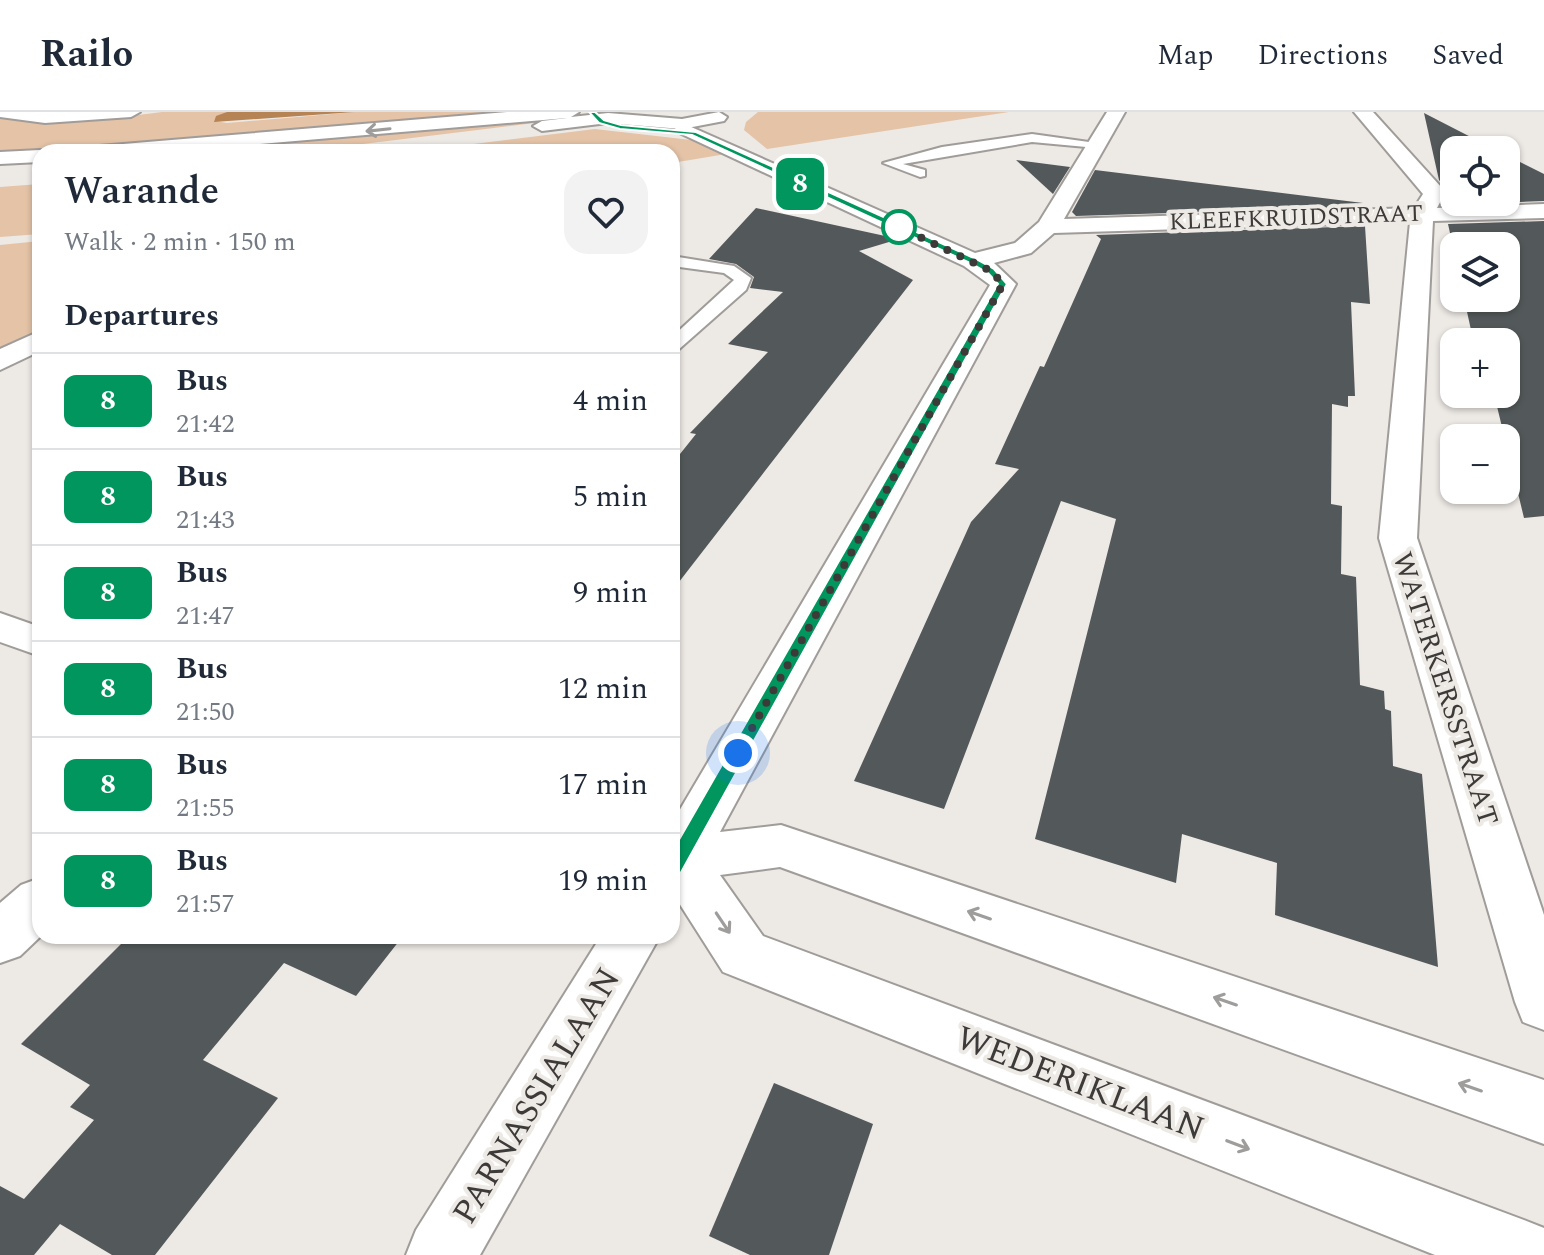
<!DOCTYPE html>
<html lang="en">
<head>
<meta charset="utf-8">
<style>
  body { margin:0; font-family:Spectral,serif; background:#f2f2f3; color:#1f2937; height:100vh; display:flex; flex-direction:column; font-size:30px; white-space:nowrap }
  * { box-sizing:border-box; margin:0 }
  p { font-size:26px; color:#747a83 }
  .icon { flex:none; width:44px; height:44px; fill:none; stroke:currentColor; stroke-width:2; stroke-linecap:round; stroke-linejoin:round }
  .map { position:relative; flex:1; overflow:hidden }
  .side { position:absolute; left:32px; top:32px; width:648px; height:800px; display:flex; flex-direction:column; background:#fff; border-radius:24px; box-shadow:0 2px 6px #0004 }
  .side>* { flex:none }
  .badge { padding:0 16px; border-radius:12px; font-size:28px; line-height:52px }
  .fabs { position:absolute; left:1440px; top:24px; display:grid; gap:16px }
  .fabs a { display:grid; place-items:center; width:80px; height:80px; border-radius:16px; background:#fff; box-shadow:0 2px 6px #0004; font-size:40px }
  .you { position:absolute; width:40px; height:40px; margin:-20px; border:6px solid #fff; border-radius:50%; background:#1a73e8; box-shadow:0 0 0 12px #1a73e833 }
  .map>.badge { position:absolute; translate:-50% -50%; box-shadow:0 0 0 4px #fff }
  h2 { padding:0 32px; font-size:30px; line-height:72px }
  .round { display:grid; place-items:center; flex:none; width:84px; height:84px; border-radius:24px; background:#f2f2f3 }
  .headline { display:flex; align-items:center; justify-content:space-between; height:136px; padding:0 32px }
  h1 { font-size:38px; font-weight:600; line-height:60px }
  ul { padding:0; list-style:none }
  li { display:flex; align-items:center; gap:24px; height:96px; padding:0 32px; border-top:2px solid #e0e1e3 }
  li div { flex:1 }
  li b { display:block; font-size:30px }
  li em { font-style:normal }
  li .badge { min-width:88px; font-weight:700; text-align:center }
  header { display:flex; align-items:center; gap:48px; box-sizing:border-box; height:112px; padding:0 40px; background:#fff; border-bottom:2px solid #e0e1e3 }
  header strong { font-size:38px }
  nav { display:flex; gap:44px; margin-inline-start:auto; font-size:28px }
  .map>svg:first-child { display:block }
  .green { fill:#e4c3a7 }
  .water { fill:#b68355 }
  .building { fill:#53595a }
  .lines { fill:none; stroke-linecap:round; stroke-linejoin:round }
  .service-casing { stroke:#a09c99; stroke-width:4 }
  .minor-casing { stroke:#a09c99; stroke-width:4 }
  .secondary-casing { stroke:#a09c99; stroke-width:4 }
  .service { fill:#fff; fill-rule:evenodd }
  .minor { fill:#fff; fill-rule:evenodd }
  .secondary { fill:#fff; fill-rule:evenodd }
  .oneway { stroke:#9e9d9c }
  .line { fill:#00965e; stroke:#fff; stroke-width:2 }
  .walk { stroke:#3d3b39; stroke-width:8; stroke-dasharray:0 14.4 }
  .stop-dot { fill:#fff; stroke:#00965e; stroke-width:4 }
  .labels { text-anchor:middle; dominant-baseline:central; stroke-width:8; stroke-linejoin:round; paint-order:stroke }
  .far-street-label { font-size:24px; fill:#3d3b39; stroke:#ede9e5 }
  .street-label { font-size:28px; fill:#3d3b39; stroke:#ede9e5 }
  .near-street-label { font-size:34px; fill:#3d3b39; stroke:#ede9e5 }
</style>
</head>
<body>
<header>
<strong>Railo</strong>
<nav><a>Map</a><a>Directions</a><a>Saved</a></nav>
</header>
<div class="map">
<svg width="1544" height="1143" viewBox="0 0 1544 1143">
  <rect width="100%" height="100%" fill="#ede9e5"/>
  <g class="green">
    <path d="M 162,0 L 227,0 L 215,9 L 227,11 L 355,0 L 498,0 L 170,32 L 0,41 L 0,5 L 84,10 Z"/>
    <path d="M 758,0 L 1009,0 L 767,37 L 744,18 L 746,10 Z"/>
    <path d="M 579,3 L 583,5 L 322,37 L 191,40 Z"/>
    <path d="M 595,17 L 691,28 L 726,42 L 672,51 L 672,40 L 409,40 Z"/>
    <path d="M 40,72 L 40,122 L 0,125 L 0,75 Z"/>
    <path d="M 40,129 L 40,226 L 0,246 L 0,133 Z"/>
  </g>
  <path class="water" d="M 227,0 L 355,0 L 214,10 L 216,4 Z"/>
  <g class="building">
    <path d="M 1424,1 L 1496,38 L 1454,38 L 1454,90 L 1506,90 L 1506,43 L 1544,62 L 1544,89 L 1444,93 L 1448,79 L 1439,68 Z"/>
    <path d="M 1016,48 L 1070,55 L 1053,82 Z"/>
    <path d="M 1095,58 L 1363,91 L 1363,95 L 1076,104 L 1072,100 Z"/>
    <path d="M 756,96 L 899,127 L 859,139 L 913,168 L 672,479 L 672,352 L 696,322 L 690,321 L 768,240 L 728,232 L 783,180 L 750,176 L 754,165 L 736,152 L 709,147 Z"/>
    <path d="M 1544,109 L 1544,404 L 1524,406 L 1494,282 L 1506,282 L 1506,230 L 1482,230 L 1479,219 L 1471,218 L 1464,186 L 1506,186 L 1506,134 L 1454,134 L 1454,139 L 1448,112 Z"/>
    <path d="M 1365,114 L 1370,192 L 1351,190 L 1355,284 L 1348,284 L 1348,295 L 1332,292 L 1331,392 L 1342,394 L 1341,462 L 1356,465 L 1360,573 L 1384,579 L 1385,597 L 1391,599 L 1393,654 L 1422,662 L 1438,855 L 1275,803 L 1277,751 L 1182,722 L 1176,771 L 1035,727 L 1116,407 L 1061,389 L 944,697 L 854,669 L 971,410 L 1019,357 L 995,352 L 1040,254 L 1044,255 L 1101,127 L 1096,123 Z"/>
    <path d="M 129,824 L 403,824 L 356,884 L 284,851 L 203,948 L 278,986 L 155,1143 L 112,1143 L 60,1112 L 34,1143 L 0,1143 L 0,1074 L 24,1087 L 94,1008 L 70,995 L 90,973 L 21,932 Z"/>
    <path d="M 774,971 L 873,1012 L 829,1143 L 750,1143 L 709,1124 Z"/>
  </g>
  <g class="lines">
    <defs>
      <g id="service">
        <path d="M 1032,22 L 1103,32 L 1097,36 L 1032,30 L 903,52 L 925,58 L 925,64 L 920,65 L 883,51 L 942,35 Z"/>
        <path d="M 672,144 L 734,154 L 751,166 L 746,178 L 678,238 L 672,239 L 672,225 L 734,168 L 724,161 L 672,154 Z"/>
      </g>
      <g id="minor">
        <path d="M 0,0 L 140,0 L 131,5 L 45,11 L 0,5 Z"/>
        <path d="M 1107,0 L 1125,0 L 1064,107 L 1414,96 L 1423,82 L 1354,0 L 1373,0 L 1442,76 L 1445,81 L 1437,96 L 1544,92 L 1544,106 L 1433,109 L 1417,426 L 1544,803 L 1544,918 L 1523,910 L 1515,890 L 1379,426 L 1410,110 L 1054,121 L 1031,141 L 994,151 L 1016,172 L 720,720 L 781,713 L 1544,968 L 1544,1032 L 780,755 L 720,763 L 763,824 L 1524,1108 L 1544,1116 L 1544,1143 L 1435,1143 L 723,860 L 672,780 L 672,711 L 990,173 L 964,154 L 673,18 L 682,12 L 689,14 L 975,141 L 1015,131 L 1039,110 Z"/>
        <path d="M 40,219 L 40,239 L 0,258 L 0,237 Z"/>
        <path d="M 0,501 L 40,515 L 40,544 L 0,530 Z"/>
        <path d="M 40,766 L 41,824 L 20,844 L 0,851 L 0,791 L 21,773 Z"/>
        <path d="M 601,824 L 660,824 L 480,1143 L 406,1143 L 416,1118 Z"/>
      </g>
      <g id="secondary">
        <path d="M 507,0 L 579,0 L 571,5 L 608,1 L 682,7 L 719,0 L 727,5 L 724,9 L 682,17 L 608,11 L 542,19 L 533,14 L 542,9 L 567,6 L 167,40 L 89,40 L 99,34 Z"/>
        <path d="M 40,38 L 47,40 L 40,40 L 40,50 L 0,52 L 0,40 Z"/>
      </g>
    </defs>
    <use href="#service" class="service-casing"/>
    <use href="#minor" class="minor-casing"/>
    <use href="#secondary" class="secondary-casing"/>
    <use href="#service" class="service"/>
    <use href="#minor" class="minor"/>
    <use href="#secondary" class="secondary"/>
  </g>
  <defs><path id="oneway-shaft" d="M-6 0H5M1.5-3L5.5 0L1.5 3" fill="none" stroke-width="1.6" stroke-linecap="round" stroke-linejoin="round" transform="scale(2)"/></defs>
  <g class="oneway">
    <use href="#oneway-shaft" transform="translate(378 18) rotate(174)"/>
    <use href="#oneway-shaft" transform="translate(979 803) rotate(-161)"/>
    <use href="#oneway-shaft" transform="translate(723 811) rotate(56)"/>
    <use href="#oneway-shaft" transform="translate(1225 889) rotate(-161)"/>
    <use href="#oneway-shaft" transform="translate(1470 975) rotate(-161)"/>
    <use href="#oneway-shaft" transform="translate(1238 1033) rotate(21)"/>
  </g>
  <path class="line" d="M 589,0 L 595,0 L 604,8 L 621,13 L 696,20 L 976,147 L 994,157 L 1007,172 L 679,764 L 665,764 L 665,752 L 998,172 L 988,161 L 970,151 L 692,23 L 620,17 L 599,11 Z"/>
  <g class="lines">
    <path class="walk" d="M 738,641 L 1003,172 L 991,159 L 899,115"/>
  </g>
  <circle class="stop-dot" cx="899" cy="115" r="16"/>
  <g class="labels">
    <g class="far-street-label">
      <text transform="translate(1296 106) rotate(-2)">KLEEFKRUIDSTRAAT</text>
    </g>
    <g class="street-label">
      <text transform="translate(1445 577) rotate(72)">WATERKERSSTRAAT</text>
    </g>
    <g class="near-street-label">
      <text transform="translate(1080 972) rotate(21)">WEDERIKLAAN</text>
      <text transform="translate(537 984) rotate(-59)">PARNASSIALAAN</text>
    </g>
  </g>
</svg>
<div class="fabs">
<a><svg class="icon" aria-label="locate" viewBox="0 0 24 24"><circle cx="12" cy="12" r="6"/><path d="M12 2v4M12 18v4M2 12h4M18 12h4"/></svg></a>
<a><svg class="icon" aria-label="layers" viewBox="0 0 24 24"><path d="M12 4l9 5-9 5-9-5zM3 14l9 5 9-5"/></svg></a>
<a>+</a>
<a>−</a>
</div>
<div class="you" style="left:738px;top:641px"></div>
<b class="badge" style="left:800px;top:72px;background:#00965e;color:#fff">8</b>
<section class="side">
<div class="headline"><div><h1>Warande</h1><p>Walk · 2 min · 150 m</p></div><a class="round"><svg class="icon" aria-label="heart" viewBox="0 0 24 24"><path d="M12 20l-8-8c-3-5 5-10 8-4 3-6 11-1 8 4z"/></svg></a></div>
<h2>Departures</h2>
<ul>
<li><span class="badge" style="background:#00965e;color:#fff">8</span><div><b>Bus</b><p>21:42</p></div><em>4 min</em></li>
<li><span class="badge" style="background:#00965e;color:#fff">8</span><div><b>Bus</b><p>21:43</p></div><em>5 min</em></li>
<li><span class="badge" style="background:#00965e;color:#fff">8</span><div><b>Bus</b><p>21:47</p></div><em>9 min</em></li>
<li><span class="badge" style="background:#00965e;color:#fff">8</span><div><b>Bus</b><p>21:50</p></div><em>12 min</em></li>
<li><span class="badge" style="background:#00965e;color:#fff">8</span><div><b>Bus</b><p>21:55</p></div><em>17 min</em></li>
<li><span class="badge" style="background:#00965e;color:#fff">8</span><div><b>Bus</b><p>21:57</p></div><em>19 min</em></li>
</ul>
</section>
</div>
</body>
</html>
